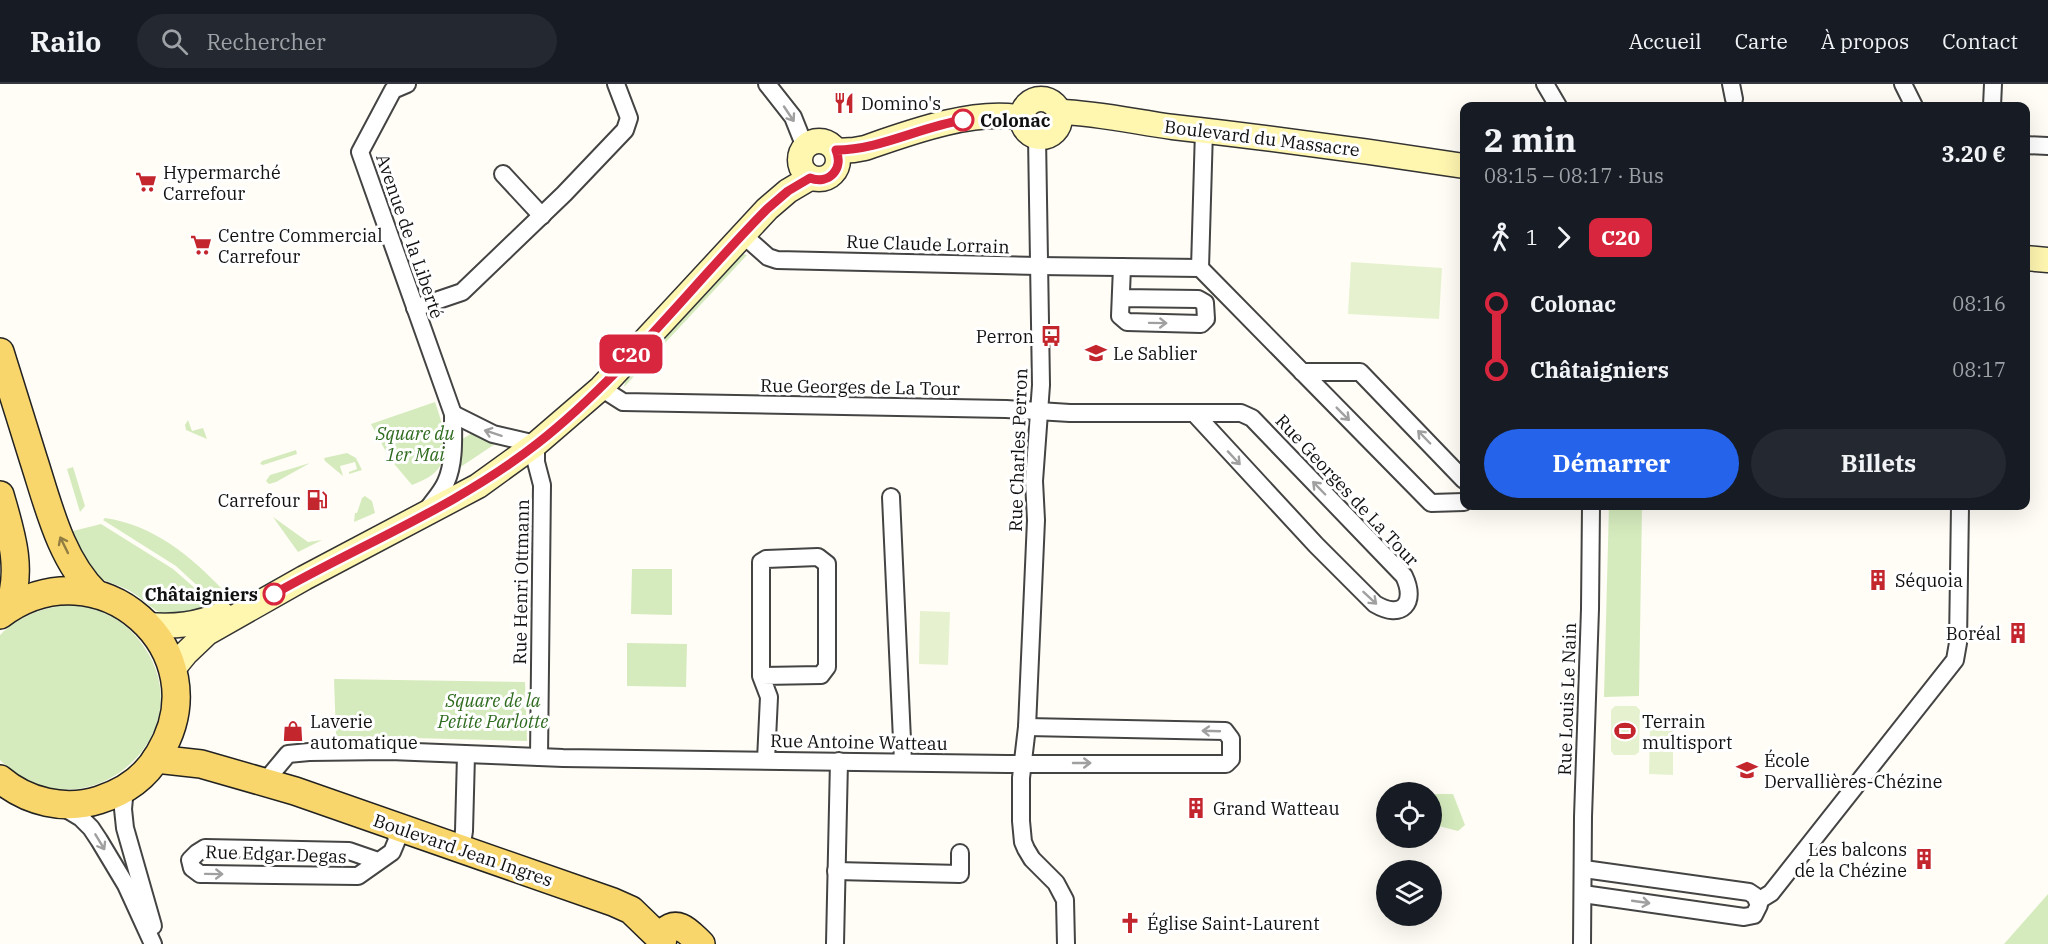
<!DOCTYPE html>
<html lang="fr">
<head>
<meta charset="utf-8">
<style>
  body { margin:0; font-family:"IBM Plex Serif",serif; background:#242831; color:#f1f3f6; height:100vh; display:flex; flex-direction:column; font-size:22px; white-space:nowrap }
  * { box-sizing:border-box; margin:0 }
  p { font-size:20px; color:#9ea1a6 }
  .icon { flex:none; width:33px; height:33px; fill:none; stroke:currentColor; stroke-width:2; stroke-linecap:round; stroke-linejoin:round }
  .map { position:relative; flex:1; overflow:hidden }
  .sheet { position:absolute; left:1460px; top:18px; width:570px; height:408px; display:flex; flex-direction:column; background:#171b24; border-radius:12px; box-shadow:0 6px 24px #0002 }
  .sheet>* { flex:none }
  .badge { padding:0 12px; border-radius:9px; font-size:21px; line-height:39px }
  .fabs { position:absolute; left:1376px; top:698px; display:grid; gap:12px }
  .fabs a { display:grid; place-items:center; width:66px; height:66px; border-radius:50%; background:#171b24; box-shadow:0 6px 24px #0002; font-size:30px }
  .map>.badge { position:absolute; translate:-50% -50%; box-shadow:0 0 0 3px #fff }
  .legs { display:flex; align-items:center; gap:9px; height:66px; padding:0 24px; font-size:20px }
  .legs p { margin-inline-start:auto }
  .headline { display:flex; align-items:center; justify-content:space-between; height:102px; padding:0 24px }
  h1 { font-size:33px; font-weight:800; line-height:45px }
  .button { display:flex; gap:12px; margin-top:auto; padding:12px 24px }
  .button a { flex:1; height:69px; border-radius:36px; background:#2563eb; color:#fff; font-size:24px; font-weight:800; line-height:69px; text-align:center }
  .button a+a { background:#242831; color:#f1f3f6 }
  ul { padding:0 24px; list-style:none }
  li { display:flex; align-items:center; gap:21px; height:66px; font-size:22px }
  li i { display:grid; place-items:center; width:9px; height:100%; margin:0 8px; background:currentColor }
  li i::after { content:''; width:15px; height:15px; margin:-8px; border:4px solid; border-radius:50%; background:#171b24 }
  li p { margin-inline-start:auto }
  li:first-child i { background:linear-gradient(#0000 50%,currentColor 0) }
  li:last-child i { background:linear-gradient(currentColor 50%,#0000 0) }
  header { display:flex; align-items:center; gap:36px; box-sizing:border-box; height:84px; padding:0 30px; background:#171b24; border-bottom:2px solid #363941 }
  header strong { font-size:28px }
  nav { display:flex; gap:33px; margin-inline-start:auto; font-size:21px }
  .search { width:420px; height:54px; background:#242831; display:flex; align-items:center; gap:15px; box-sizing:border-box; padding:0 21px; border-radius:33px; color:#9ea1a6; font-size:22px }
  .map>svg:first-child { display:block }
  .green { fill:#d5ebbd }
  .pitch { fill:#e6f2cf }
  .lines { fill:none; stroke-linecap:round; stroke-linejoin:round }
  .street-casing { stroke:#444; stroke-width:20 }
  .secondary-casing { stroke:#333; stroke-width:27 }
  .primary-casing { stroke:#222; stroke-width:30 }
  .street { stroke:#fff; stroke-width:16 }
  .secondary { stroke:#fff6b0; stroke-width:24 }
  .primary { stroke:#f9d66b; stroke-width:27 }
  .oneway { stroke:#a0a0a0 }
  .oneway2 { stroke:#917d42 }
  .line-1-casing { stroke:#fff; stroke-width:14 }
  .line-1 { stroke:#d7263d; stroke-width:9 }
  .stop-1-dot { fill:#fff; stroke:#d7263d; stroke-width:3 }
  .labels { text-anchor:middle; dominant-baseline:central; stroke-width:6; stroke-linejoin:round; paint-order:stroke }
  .poi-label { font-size:18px; fill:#111; stroke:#fff; text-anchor:start }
  .stop-label { font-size:18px; font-weight:bold; fill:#111; stroke:#fff; text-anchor:start }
  .street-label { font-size:18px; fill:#111; stroke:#fff }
  .park-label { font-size:18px; font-style:italic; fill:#2f6b1f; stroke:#fff }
</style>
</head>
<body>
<header>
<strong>Railo</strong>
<div class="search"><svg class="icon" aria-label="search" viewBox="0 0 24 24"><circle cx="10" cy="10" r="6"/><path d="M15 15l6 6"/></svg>Rechercher</div>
<nav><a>Accueil</a><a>Carte</a><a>À propos</a><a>Contact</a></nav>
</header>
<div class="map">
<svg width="2048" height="860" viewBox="0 0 2048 860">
  <rect width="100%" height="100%" fill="#fffdf5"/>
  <g class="green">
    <path d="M 743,170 L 747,171 L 624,303 L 626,295 Z"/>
    <path d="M 435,318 C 442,338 454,374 433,390 C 427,395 419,398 412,401 L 390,375 L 371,340 Z"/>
    <path d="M 188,336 L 192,347 L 203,344 L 207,355 L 186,346 L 185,341 Z"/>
    <path d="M 474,348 L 501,356 L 456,386 L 459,357 Z"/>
    <path d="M 296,366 L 297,370 L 263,381 L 260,380 L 262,377 Z"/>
    <path d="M 347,369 L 356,374 L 362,386 L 349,390 L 349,388 L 357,385 L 355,378 L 340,382 L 343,392 L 325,377 L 324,374 Z"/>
    <path d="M 310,379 L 276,398 L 269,400 L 266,397 L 270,391 Z"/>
    <path d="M 73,383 L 85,422 L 80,428 L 67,385 Z"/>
    <path d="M 365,412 L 372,417 L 375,429 L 354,438 L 355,429 L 357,429 L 362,414 Z"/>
    <path d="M 1609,422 L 1642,422 L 1639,612 L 1604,613 Z"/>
    <path d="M 273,433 L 308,458 L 322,456 L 298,468 Z"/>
    <path d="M 105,434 C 153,441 190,471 223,506 L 202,506 L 176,482 L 103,436 Z"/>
    <path d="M 101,440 L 173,485 L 212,519 C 198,527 173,536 157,527 C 148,521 140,513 130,507 C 118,500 102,498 92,489 L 69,448 Z"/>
    <path d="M 632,485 L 672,485 L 672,531 L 631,530 Z"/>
    <path d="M 68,521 C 96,522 122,534 139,556 C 212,647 84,760 0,676 L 0,551 C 19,532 42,524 68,521 Z"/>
    <path d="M 627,559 L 687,560 L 686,603 L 627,602 Z"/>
    <path d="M 334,595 L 525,598 L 527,657 L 336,652 Z"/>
    <path d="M 1432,710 L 1453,710 L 1465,741 L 1458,747 L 1431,740 Z"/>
    <path d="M 2048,810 L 2048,860 L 2004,860 Z"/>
  </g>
  <g class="pitch">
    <path d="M 1351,178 L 1442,184 L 1439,235 L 1348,230 Z"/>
    <path d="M 920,527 L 950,528 L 948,581 L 919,580 Z"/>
    <path d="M 1615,622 L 1636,622 L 1640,626 L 1639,668 L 1635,671 L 1614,671 L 1611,667 L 1611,626 Z"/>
    <path d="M 1650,643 L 1673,644 L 1673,691 L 1649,690 Z"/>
  </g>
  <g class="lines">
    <defs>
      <g id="street">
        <path d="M 407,0 L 393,6 L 360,68 L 453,330 C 453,352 455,378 446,398 C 442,408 433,417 427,426"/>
        <path d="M 767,0 L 793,33 L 805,63"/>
        <path d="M 1545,0 L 1558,22"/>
        <path d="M 1731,0 L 1734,15"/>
        <path d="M 1903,0 L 1914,22"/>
        <path d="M 1992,22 L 1993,0"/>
        <path d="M 1037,53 L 1041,301 L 1034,397 L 1036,436 L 1027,643 L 1021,694 L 1021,737 L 1023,758 L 1026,765 L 1032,775 L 1056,799 L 1065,816 L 1066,860"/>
        <path d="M 2025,61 L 2048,62"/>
        <path d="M 503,90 L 542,132"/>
        <path d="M 742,150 L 768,173 L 777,176 L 1038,182 L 1200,184 L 1431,419 L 1464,418"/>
        <path d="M 1200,184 L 1204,46"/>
        <path d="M 1121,214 L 1198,215 L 1205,219 L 1206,235 L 1201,240 L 1127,238 L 1120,232 L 1122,183"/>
        <path d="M 415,224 L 462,208 L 564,110 L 625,46 L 629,34 L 616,0"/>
        <path d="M 1302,288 L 1360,288 L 1464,396"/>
        <path d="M 601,304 L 623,318 L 1006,325 L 1070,329 L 1241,329 L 1252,334 L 1404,492 C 1417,519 1402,536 1375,520 L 1316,461 L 1195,330"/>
        <path d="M 453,330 L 493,350 L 536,360 L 536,378 L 542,401 L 539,673"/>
        <path d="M 891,413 L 903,678"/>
        <path d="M 761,592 L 821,591 L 827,583 L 827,480 L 818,473 L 766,475 L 761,478 L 761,592 L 769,613 L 766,676"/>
        <path d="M 268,694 L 288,670 L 309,668 L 390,667 L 563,674 L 1007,680 L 1226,680 L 1231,675 L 1231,655 L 1225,647 L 1027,643"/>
        <path d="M 125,704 L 123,725 L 125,744 L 153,842"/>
        <path d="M 61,722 L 81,734 L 91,744 L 99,756 L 126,801 L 153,860"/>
        <path d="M 461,766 L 464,747 L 466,671"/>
        <path d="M 378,777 L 349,767 L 205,764 L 197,769 L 190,776 L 192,784 L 200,790 L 206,790 L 358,792 L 392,768 L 397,756 L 394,742"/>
        <path d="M 836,787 L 960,790 L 960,769"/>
        <path d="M 1583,810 L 1744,833 L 1754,831 L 1759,821 L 1755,812 L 1749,808 L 1584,785"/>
        <path d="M 1758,817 L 1771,809 L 1955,576 L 1958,559 L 1960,422"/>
        <path d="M 835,860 L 839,677"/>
        <path d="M 1582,860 L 1583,733 L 1590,525 L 1591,422"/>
      </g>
      <g id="secondary">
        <circle cx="1041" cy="34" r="19"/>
        <path d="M 1060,28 C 1097,29 1136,38 1173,43 C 1270,54 1367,67 1464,82"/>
        <circle cx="819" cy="76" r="19"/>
        <path d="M 836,67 L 854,66 L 865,64 C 908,49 976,24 1022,34"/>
        <path d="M 2025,174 L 2048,176"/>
        <path d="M 148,541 C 175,543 196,541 222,530"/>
        <path d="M 172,586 L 186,569 L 207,549 L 304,494 L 478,402 L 536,360 L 601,304 L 767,125 L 788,107 L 810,94"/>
      </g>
      <g id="primary">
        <path d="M 0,268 C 11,303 22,338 33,374 C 48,420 60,475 96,510"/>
        <path d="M 0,411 C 11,449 23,485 9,523"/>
        <path d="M 0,531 C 98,457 222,567 159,670 C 146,693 124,708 99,716 C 65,727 27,718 0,695"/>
        <path d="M 156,675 L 201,680 L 295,707 L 613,818 L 631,826 L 661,855"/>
        <path d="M 662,860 L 664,848 C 679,834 690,850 701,860"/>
      </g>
    </defs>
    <use href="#street" class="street-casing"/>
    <use href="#secondary" class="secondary-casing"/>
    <use href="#primary" class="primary-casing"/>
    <use href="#street" class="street"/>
    <use href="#secondary" class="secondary"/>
    <use href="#primary" class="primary"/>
  </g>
  <defs><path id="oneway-shaft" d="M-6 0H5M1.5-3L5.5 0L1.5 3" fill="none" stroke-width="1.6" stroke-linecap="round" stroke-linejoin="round" transform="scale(1.5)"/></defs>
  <g class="oneway">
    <use href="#oneway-shaft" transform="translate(789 30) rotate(56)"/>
    <use href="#oneway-shaft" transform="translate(1158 239) rotate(1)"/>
    <use href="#oneway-shaft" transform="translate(1343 330) rotate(45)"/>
    <use href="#oneway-shaft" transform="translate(493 349) rotate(-162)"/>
    <use href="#oneway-shaft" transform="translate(1424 353) rotate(-134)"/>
    <use href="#oneway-shaft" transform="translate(1234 374) rotate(47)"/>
    <use href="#oneway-shaft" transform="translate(1319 404) rotate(-134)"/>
    <use href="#oneway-shaft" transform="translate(1370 514) rotate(43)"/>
    <use href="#oneway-shaft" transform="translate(1211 647) rotate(-178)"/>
    <use href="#oneway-shaft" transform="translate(1082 679)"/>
    <use href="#oneway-shaft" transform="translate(100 758) rotate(59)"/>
    <use href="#oneway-shaft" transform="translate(214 790) rotate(1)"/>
    <use href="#oneway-shaft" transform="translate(1641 818) rotate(8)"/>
  </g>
  <use class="oneway2" href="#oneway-shaft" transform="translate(64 461) rotate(-116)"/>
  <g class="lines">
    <defs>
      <path id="line-1" d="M 274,510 C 362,460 458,422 538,359 C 623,292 691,202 767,125 L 788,107 L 810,94 C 829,101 844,85 836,66 C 879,66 920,43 963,36"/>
    </defs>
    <use href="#line-1" class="line-1-casing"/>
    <use href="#line-1" class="line-1"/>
  </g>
  <defs>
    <symbol id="restaurant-bare" viewBox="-9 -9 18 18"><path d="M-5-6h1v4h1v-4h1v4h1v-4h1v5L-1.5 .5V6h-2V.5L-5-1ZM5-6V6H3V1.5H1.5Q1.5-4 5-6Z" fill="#c4262e" stroke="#fff" stroke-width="2.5" paint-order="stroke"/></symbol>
    <symbol id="supermarket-bare" viewBox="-9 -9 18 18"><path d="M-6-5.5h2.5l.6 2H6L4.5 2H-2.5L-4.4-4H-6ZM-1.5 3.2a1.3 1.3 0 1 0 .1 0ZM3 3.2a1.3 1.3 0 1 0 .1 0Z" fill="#c4262e" stroke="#fff" stroke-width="2.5" paint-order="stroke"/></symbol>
    <symbol id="bus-bare" viewBox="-9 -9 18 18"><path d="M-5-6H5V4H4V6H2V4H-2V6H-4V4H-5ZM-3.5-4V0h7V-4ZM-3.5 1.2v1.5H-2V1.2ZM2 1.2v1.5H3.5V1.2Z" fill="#c4262e" stroke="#fff" stroke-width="2.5" paint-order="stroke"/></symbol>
    <symbol id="school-bare" viewBox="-9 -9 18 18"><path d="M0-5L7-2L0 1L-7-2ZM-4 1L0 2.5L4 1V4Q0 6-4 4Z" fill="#c4262e" stroke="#fff" stroke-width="2.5" paint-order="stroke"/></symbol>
    <symbol id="fuel-bare" viewBox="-9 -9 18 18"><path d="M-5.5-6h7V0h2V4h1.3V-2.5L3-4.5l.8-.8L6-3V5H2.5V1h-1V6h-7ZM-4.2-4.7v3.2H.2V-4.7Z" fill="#c4262e" stroke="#fff" stroke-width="2.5" paint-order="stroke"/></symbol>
    <symbol id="building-bare" viewBox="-9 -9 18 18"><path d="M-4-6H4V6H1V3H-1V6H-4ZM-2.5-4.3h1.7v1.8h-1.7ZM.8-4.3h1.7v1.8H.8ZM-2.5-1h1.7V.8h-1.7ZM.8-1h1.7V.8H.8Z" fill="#c4262e" stroke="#fff" stroke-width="2.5" paint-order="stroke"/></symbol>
    <symbol id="shop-bare" viewBox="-9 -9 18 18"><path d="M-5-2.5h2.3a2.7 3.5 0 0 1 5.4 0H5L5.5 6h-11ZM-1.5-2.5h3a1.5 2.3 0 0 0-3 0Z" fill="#c4262e" stroke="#fff" stroke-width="2.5" paint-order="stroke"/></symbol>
    <symbol id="stadium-bare" viewBox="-9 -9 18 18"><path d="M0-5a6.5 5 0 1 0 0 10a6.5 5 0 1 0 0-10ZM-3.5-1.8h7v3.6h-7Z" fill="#c4262e" stroke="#fff" stroke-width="2.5" paint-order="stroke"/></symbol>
    <symbol id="church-bare" viewBox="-9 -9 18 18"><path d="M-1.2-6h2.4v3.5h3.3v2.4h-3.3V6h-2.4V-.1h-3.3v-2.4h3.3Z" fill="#c4262e" stroke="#fff" stroke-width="2.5" paint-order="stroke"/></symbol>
  </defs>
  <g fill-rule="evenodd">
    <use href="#restaurant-bare" x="829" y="4" width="30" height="30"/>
    <use href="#supermarket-bare" x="131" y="83" width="30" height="30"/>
    <use href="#supermarket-bare" x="186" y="146" width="30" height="30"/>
    <use href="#bus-bare" x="1036" y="237" width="30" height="30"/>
    <use href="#school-bare" x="1081" y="254" width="30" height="30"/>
    <use href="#fuel-bare" x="302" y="401" width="30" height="30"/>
    <use href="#building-bare" x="1863" y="481" width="30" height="30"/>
    <use href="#building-bare" x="2003" y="534" width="30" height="30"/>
    <use href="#shop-bare" x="278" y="632" width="30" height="30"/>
    <use href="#stadium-bare" x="1610" y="632" width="30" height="30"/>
    <use href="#school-bare" x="1732" y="671" width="30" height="30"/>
    <use href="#building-bare" x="1181" y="709" width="30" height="30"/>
    <use href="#building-bare" x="1909" y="760" width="30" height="30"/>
    <use href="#church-bare" x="1115" y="824" width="30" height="30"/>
  </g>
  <g class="stop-1-dot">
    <circle cx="963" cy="36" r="10"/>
    <circle cx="274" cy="510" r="10"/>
  </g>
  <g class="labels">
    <g class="poi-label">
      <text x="861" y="19">Domino's</text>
      <text x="163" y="88">Hypermarché<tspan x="163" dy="21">Carrefour</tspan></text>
      <text x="218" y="151">Centre Commercial<tspan x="218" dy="21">Carrefour</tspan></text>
      <text x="1034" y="252" text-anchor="end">Perron</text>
      <text x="1113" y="269">Le Sablier</text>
      <text x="300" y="416" text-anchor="end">Carrefour</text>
      <text x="1895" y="496">Séquoia</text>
      <text x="2001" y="549" text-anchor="end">Boréal</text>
      <text x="310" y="637">Laverie<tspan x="310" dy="21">automatique</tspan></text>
      <text x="1642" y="637">Terrain<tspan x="1642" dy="21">multisport</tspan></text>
      <text x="1764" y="676">École<tspan x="1764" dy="21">Dervallières-Chézine</tspan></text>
      <text x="1213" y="724">Grand Watteau</text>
      <text x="1907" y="765" text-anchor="end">Les balcons<tspan x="1907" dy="21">de la Chézine</tspan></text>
      <text x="1147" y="839">Église Saint-Laurent</text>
    </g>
    <g class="stop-label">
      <text x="980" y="36">Colonac</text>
      <text x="258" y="510" text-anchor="end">Châtaigniers</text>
    </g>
    <g class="street-label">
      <text transform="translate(1262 54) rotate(7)">Boulevard du Massacre</text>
      <text transform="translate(410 152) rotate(71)">Avenue de la Liberté</text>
      <text transform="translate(928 160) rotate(2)">Rue Claude Lorrain</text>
      <text transform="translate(860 303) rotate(1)">Rue Georges de La Tour</text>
      <text transform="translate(1018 366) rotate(-88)">Rue Charles Perron</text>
      <text transform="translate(1347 406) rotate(47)">Rue Georges de La Tour</text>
      <text transform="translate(521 498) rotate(-89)">Rue Henri Ottmann</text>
      <text transform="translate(1567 615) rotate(-88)">Rue Louis Le Nain</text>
      <text transform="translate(859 658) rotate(1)">Rue Antoine Watteau</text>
      <text transform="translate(463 766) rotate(19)">Boulevard Jean Ingres</text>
      <text transform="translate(276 770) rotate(2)">Rue Edgar Degas</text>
    </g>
    <g class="park-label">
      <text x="415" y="349">Square du<tspan x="415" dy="21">1er Mai</tspan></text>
      <text x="493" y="616">Square de la<tspan x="493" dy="21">Petite Parlotte</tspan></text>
    </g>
  </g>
</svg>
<div class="fabs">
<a><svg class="icon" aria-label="locate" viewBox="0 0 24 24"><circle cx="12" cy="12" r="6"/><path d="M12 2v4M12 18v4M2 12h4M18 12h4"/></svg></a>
<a><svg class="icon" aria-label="layers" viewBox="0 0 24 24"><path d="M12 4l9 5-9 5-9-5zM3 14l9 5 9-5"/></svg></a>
</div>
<b class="badge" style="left:631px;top:270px;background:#d7263d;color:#fff">C20</b>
<section class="sheet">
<div class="headline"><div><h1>2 min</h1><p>08:15 – 08:17 · Bus</p></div><b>3.20 €</b></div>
<div class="legs"><svg class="icon" aria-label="walk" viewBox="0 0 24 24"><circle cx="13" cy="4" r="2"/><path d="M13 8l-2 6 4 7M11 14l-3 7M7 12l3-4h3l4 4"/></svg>1<svg class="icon" aria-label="forward" viewBox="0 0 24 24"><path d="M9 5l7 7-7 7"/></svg><b class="badge" style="background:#d7263d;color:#fff">C20</b></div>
<ul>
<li><i style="color:#d7263d"></i><b>Colonac</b><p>08:16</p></li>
<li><i style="color:#d7263d"></i><b>Châtaigniers</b><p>08:17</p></li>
</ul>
<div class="button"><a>Démarrer</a><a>Billets</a></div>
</section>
</div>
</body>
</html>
